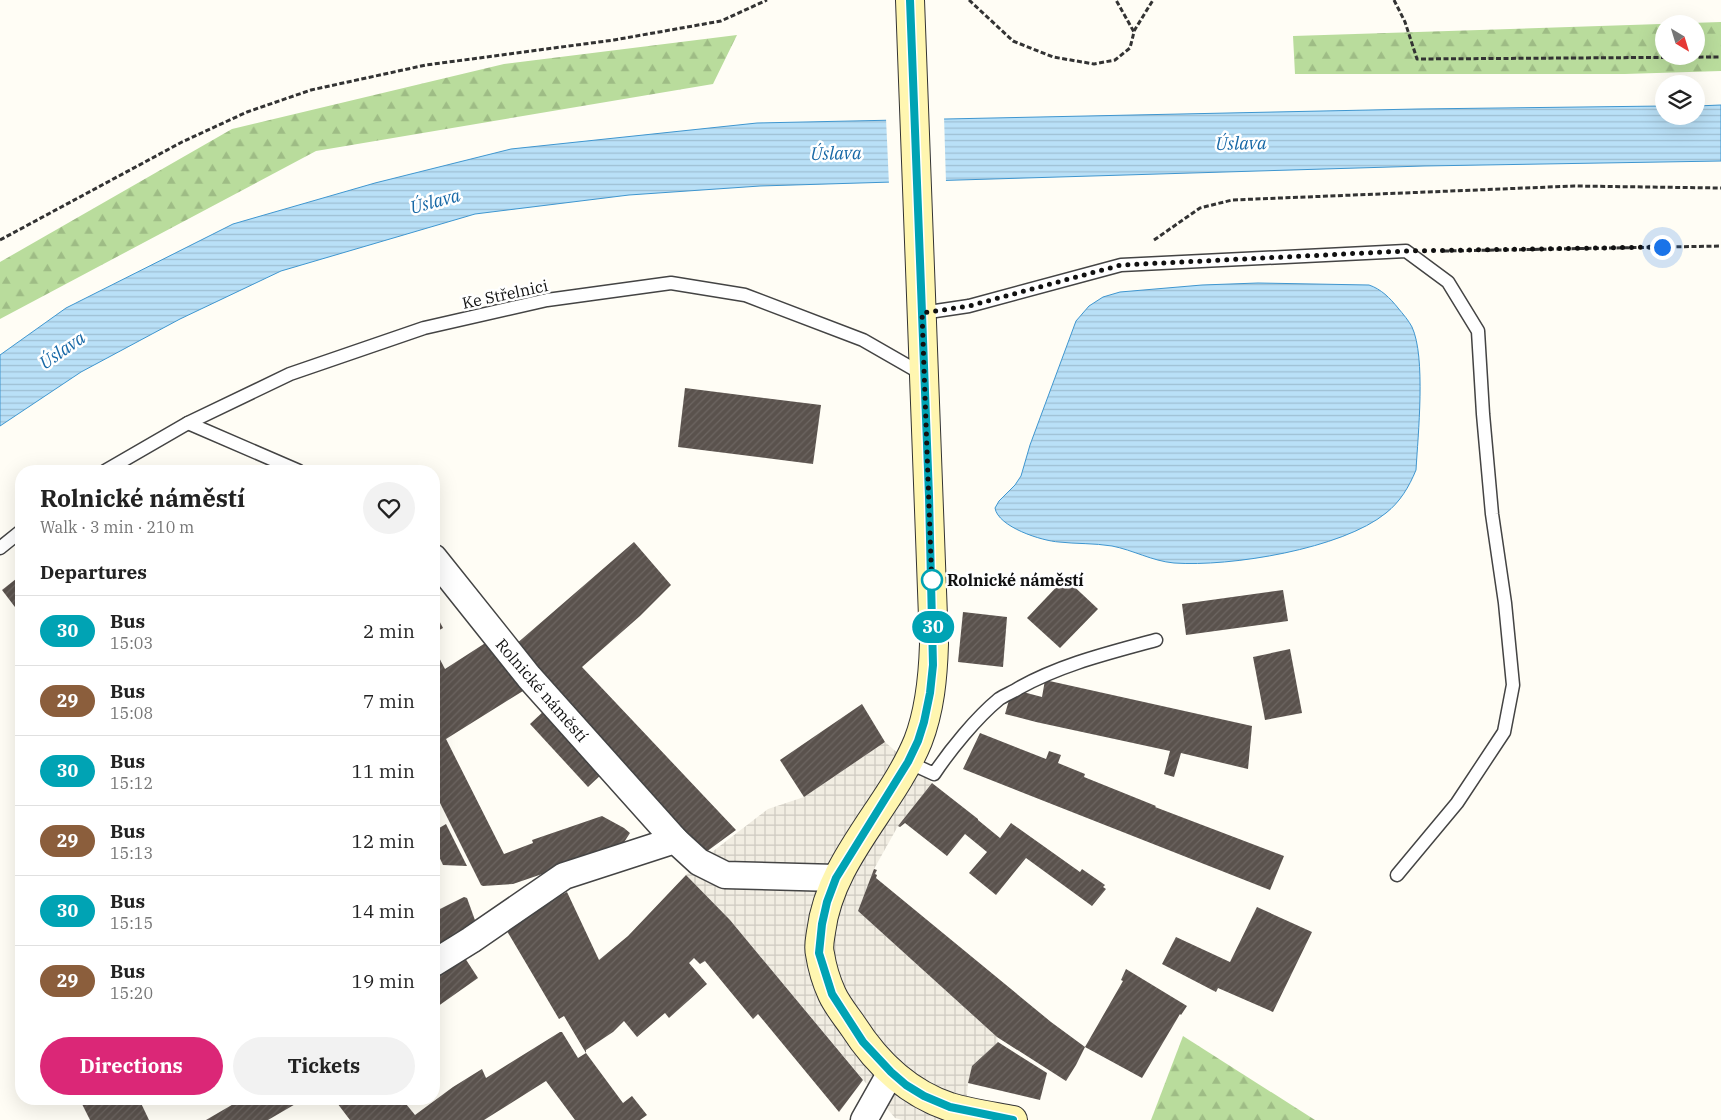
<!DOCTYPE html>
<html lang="en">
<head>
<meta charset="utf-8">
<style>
  body { margin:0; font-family:"IBM Plex Serif",serif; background:#f2f2f2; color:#222; height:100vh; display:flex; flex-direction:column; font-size:19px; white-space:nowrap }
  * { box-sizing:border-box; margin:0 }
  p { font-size:16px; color:#767676 }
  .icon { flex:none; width:28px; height:28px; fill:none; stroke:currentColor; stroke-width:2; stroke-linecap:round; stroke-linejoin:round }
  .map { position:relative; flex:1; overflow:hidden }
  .side { position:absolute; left:15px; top:465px; width:425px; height:640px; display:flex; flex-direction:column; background:#fff; border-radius:20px; box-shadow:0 5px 20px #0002 }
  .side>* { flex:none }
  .badge { padding:0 10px; border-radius:16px; font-size:18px; line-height:32px }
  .needle { width:32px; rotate:142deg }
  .controls { position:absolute; left:1655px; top:15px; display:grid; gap:10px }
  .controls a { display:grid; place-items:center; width:50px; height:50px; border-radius:50%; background:#fff; box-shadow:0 5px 20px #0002; font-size:25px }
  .you { position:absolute; width:25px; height:25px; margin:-12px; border:4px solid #fff; border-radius:50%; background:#1a73e8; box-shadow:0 0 0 8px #1a73e833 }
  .map>.badge { position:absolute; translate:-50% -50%; box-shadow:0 0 0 2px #fff }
  h2 { padding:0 25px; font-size:19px; line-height:45px }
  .round { display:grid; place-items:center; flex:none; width:52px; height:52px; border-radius:26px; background:#f2f2f2 }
  .headline { display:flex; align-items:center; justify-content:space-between; height:85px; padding:0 25px }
  h1 { font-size:24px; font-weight:700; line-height:38px }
  .cta { display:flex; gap:10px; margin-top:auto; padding:10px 25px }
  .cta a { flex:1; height:58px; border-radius:30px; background:#db2777; color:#fff; font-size:20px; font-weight:700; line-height:58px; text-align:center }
  .cta a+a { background:#f2f2f2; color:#222 }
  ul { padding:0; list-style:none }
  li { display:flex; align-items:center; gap:15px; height:70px; padding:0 25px; border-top:1px solid #e0e0e0 }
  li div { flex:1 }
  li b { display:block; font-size:19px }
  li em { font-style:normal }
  li .badge { min-width:55px; font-weight:700; text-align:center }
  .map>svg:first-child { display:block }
  .forest { fill:url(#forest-firs); fill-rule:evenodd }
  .plaza { fill:url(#plaza-grid) }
  .water { fill:url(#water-rules); stroke:#3f96cf }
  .pier { fill:#fffdf5 }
  .building { fill:url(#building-hatch) }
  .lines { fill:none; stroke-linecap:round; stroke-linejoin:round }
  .lane-casing { stroke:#444; stroke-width:15 }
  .street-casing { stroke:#444; stroke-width:29 }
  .secondary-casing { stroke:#333; stroke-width:30 }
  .path { stroke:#333; stroke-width:3; stroke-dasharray:5 2.5; stroke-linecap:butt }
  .lane { stroke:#fff; stroke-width:12 }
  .street { stroke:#fff; stroke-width:26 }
  .secondary { stroke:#fff6b0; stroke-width:28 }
  .line-casing { stroke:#fff; stroke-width:11 }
  .line { stroke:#00a3b4; stroke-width:8 }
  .walk { stroke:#111; stroke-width:5; stroke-dasharray:0 9 }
  .stop-dot { fill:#fff; stroke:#00a3b4; stroke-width:2.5 }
  .labels { text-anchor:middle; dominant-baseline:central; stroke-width:5; stroke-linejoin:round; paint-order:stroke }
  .street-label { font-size:16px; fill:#111; stroke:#fff }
  .stop-label { font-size:16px; font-weight:bold; fill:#111; stroke:#fff; text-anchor:start }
  .water-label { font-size:18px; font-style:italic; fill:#1768a6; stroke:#fff }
</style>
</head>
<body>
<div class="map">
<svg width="1721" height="1120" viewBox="0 0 1721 1120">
  <defs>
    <pattern id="forest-firs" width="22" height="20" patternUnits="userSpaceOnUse" patternTransform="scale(1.25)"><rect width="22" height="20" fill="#b9dc9c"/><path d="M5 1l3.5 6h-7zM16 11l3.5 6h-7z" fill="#9ebc85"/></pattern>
    <pattern id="plaza-grid" width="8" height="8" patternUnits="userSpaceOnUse" patternTransform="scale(1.25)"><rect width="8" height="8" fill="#f1ede2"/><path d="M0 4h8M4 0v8" fill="none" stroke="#cecac1"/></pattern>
    <pattern id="water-rules" width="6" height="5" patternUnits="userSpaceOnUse" patternTransform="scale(1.25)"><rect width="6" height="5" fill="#b9e0f7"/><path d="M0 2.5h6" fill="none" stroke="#9ebfd3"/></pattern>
    <pattern id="building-hatch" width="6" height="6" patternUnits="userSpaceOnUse" patternTransform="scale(1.25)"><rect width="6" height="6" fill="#5a524d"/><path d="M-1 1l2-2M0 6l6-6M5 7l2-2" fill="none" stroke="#6d6662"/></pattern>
  </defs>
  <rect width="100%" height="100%" fill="#fffdf5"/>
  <g class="forest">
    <path d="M 1721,22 L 1721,71 L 1625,74 L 1295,74 L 1293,36 ZM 1664,24 L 1696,24 L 1696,56 L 1664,56 Z"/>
    <path d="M 737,35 L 713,84 L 316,151 L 0,319 L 0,262 L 232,129 L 504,64 Z"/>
    <path d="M 1183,1036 L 1315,1120 L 1151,1120 Z"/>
  </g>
  <path class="plaza" d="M 885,742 L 932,783 L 898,826 L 874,869 L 858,911 L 997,1037 L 998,1042 L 972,1066 L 968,1083 L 965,1120 L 902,1120 L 895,1118 L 730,920 L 686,875 L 699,862 L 768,809 L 804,797 Z"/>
  <g class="water">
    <path d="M 1721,105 L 1721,161 L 1424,166 L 760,186 L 629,195 L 475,214 L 281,271 L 180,319 L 81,372 L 0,426 L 0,355 L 66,308 L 233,224 L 375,183 L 511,149 L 757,123 L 1417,109 L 1664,106 L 1664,116 L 1696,116 L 1696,106 Z"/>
    <path d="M 1258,283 L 1369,285 C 1381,289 1390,298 1398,308 C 1403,314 1409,321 1412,327 C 1426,357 1418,435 1416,470 C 1409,487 1400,502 1386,513 C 1342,549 1230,567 1174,563 C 1152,561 1133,550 1112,546 C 1094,543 1076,544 1059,542 C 1042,541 998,527 995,508 L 999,501 L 1015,485 L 1021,476 L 1030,445 L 1076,321 L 1089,306 L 1103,297 L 1120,292 L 1202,285 Z"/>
  </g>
  <path class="pier" d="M 944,116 L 946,183 L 889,185 L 886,118 Z"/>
  <g class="building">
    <path d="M 685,388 L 821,405 L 813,464 L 678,447 Z"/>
    <path d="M 634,542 L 671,585 L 640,616 L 582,667 L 736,830 L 706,852 L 553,692 L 515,645 Z"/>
    <path d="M 21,575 L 21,615 L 2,590 Z"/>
    <path d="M 1065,578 L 1098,609 L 1060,648 L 1027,618 Z"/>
    <path d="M 1283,590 L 1288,621 L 1186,635 L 1182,604 Z"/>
    <path d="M 434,611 L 443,628 L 434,633 Z"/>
    <path d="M 963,612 L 1007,617 L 1003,667 L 958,662 Z"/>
    <path d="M 490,640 L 523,691 L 446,739 L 504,854 L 533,843 L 532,840 L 602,816 L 624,828 L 630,833 L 621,847 L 513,884 L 483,886 L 481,885 L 434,791 L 434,648 L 445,669 Z"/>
    <path d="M 1290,649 L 1302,713 L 1265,720 L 1253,657 Z"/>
    <path d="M 1045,680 L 1252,726 L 1248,769 L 1181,753 L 1174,777 L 1164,774 L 1170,751 L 1036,722 L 1005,714 L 1009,700 L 1023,692 L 1042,697 Z"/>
    <path d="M 862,704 L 885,742 L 804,797 L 780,760 Z"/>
    <path d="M 546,709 L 604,772 L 588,787 L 530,724 Z"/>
    <path d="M 980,733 L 1046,759 L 1049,751 L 1061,755 L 1058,763 L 1085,774 L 1084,777 L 1156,806 L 1155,807 L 1284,856 L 1270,890 L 963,769 Z"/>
    <path d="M 932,783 L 978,819 L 978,820 L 1000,838 L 1011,823 L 1080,872 L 1082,869 L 1105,885 L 1103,887 L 1106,889 L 1092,906 L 1026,858 L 996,895 L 969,873 L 987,852 L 965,834 L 947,856 L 905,823 L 900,827 L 898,826 Z"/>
    <path d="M 446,824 L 467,866 L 443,865 L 434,846 L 434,831 Z"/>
    <path d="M 874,869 L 877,870 L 875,874 L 877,875 L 876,878 L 1051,1022 L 1085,1047 L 1123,981 L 1121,980 L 1126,969 L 1187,1006 L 1181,1015 L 1180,1014 L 1142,1078 L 1085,1047 L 1076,1065 L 1066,1081 L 997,1037 L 858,911 Z"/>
    <path d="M 686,875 L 730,920 L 863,1080 L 839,1112 L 758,1014 L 753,1019 L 705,961 L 700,964 L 694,958 L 689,963 L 707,984 L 669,1018 L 665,1013 L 637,1037 L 624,1021 L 613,1032 L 586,1050 L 586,1053 L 623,1103 L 632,1096 L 647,1115 L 640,1120 L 575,1120 L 546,1081 L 484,1120 L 350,1120 L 334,1099 L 402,1099 L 415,1115 L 453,1087 L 482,1069 L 486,1078 L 560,1032 L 562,1032 L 578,1058 L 586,1053 L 564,1016 L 559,1019 L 504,926 L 567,892 L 599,960 L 628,936 Z"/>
    <path d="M 464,897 L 467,898 L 476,923 L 434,951 L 434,912 Z"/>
    <path d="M 1257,907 L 1312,932 L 1273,1012 L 1218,988 L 1216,992 L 1162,964 L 1176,937 L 1230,962 Z"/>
    <path d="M 461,952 L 478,978 L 434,1009 L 434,970 Z"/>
    <path d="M 998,1042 L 1047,1073 L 1040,1100 L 968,1083 L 972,1066 Z"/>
    <path d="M 83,1099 L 139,1099 L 149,1120 L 90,1120 L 80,1100 Z"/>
    <path d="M 242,1099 L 304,1099 L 268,1120 L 206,1120 Z"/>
  </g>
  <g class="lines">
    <defs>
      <g id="lane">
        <path d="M 922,313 L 969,306 L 1121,265 L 1406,251 L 1448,282 L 1478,331 L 1483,414 L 1492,514 L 1505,603 L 1513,685 L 1504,732 L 1457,803 L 1397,875"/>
        <path d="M 188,423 L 299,471"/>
        <path d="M 105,471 L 188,423 L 290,374 L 424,328 L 547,300 L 671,283 L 745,295 L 863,340 L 924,375"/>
        <path d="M 0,548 L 21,531"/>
        <path d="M 908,762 L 934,774 C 950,750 976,718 999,699 C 1005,695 1013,692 1019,688 C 1062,664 1109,653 1156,640"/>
      </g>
      <g id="street">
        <path d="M 434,558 L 529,677 L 675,840"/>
        <path d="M 434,963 L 471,940 L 564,876 L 675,840 L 699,862 L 725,875 L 836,878"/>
        <path d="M 864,1120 L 891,1072"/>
      </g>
      <path id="secondary" d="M 910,0 L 934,644 C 933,677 930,710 918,741 C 891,807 830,859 821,932 C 820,939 818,947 820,954 C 822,967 827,983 832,994 C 837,1005 846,1016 853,1026 C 876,1062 908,1093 950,1107 C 970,1113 992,1116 1013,1120"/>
    </defs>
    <use href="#lane" class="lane-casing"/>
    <use href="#street" class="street-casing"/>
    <use href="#secondary" class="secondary-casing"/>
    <g class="path">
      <path d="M 969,0 L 1013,41 L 1053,57 L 1094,64 L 1115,60 L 1130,48 L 1134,32 L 1116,0"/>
      <path d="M 1394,0 L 1405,22 L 1417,59 L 1721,57"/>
      <path d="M 1134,31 L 1153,0"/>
      <path d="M 0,240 L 182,142 L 247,112 L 311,90 L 426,65 L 614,40 L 721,21 L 767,0"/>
      <path d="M 1154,240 L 1200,208 L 1232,200 L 1574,186 L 1721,188"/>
      <path d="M 1444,251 L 1721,246"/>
    </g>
    <use href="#lane" class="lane"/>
    <use href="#street" class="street"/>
    <use href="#secondary" class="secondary"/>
  </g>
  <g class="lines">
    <defs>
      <path id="line" d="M 910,0 L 929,496 L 933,665 L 930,693 L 924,722 L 918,741 L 908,762 L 836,878 L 827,902 L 822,924 L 819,953 L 832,994 L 863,1042 L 891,1072 L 906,1085 L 924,1096 L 950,1107 L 1013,1120"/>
    </defs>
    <use href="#line" class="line-casing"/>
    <use href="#line" class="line"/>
    <path class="walk" d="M 932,580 L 932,588 L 922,313 L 969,306 L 1121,265 L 1406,251 L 1662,247"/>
  </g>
  <circle class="stop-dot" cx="932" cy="580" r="10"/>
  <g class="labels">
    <g class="street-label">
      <text transform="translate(505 294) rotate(-12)">Ke Střelnici</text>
      <text transform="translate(542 690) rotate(49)">Rolnické náměstí</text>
    </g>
    <g class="stop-label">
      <text x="947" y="580">Rolnické náměstí</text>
    </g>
    <g class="water-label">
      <text transform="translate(1241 143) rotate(-1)">Úslava</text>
      <text transform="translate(836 153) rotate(-1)">Úslava</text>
      <text transform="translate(435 201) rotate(-15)">Úslava</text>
      <text transform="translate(62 350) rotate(-35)">Úslava</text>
    </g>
  </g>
</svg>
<div class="controls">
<a><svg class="needle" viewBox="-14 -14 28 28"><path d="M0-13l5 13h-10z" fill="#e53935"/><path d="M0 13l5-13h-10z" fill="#767676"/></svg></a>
<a><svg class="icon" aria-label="layers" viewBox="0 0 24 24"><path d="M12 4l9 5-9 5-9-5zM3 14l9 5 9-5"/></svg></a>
</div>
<div class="you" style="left:1662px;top:247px"></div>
<b class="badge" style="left:933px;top:627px;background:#00a3b4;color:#fff">30</b>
<section class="side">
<div class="headline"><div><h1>Rolnické náměstí</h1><p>Walk · 3 min · 210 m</p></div><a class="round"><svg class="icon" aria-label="heart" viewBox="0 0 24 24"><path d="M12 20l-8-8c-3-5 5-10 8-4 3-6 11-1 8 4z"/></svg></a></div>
<h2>Departures</h2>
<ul>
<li><span class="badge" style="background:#00a3b4;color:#fff">30</span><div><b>Bus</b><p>15:03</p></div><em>2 min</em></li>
<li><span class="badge" style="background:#8b5e3c;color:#fff">29</span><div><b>Bus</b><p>15:08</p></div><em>7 min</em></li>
<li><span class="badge" style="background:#00a3b4;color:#fff">30</span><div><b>Bus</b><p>15:12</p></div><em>11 min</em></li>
<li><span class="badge" style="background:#8b5e3c;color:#fff">29</span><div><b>Bus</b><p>15:13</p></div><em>12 min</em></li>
<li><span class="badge" style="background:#00a3b4;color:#fff">30</span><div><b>Bus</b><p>15:15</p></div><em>14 min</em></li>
<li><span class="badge" style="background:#8b5e3c;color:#fff">29</span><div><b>Bus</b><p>15:20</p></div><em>19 min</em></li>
</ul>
<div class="cta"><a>Directions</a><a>Tickets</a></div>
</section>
</div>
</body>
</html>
